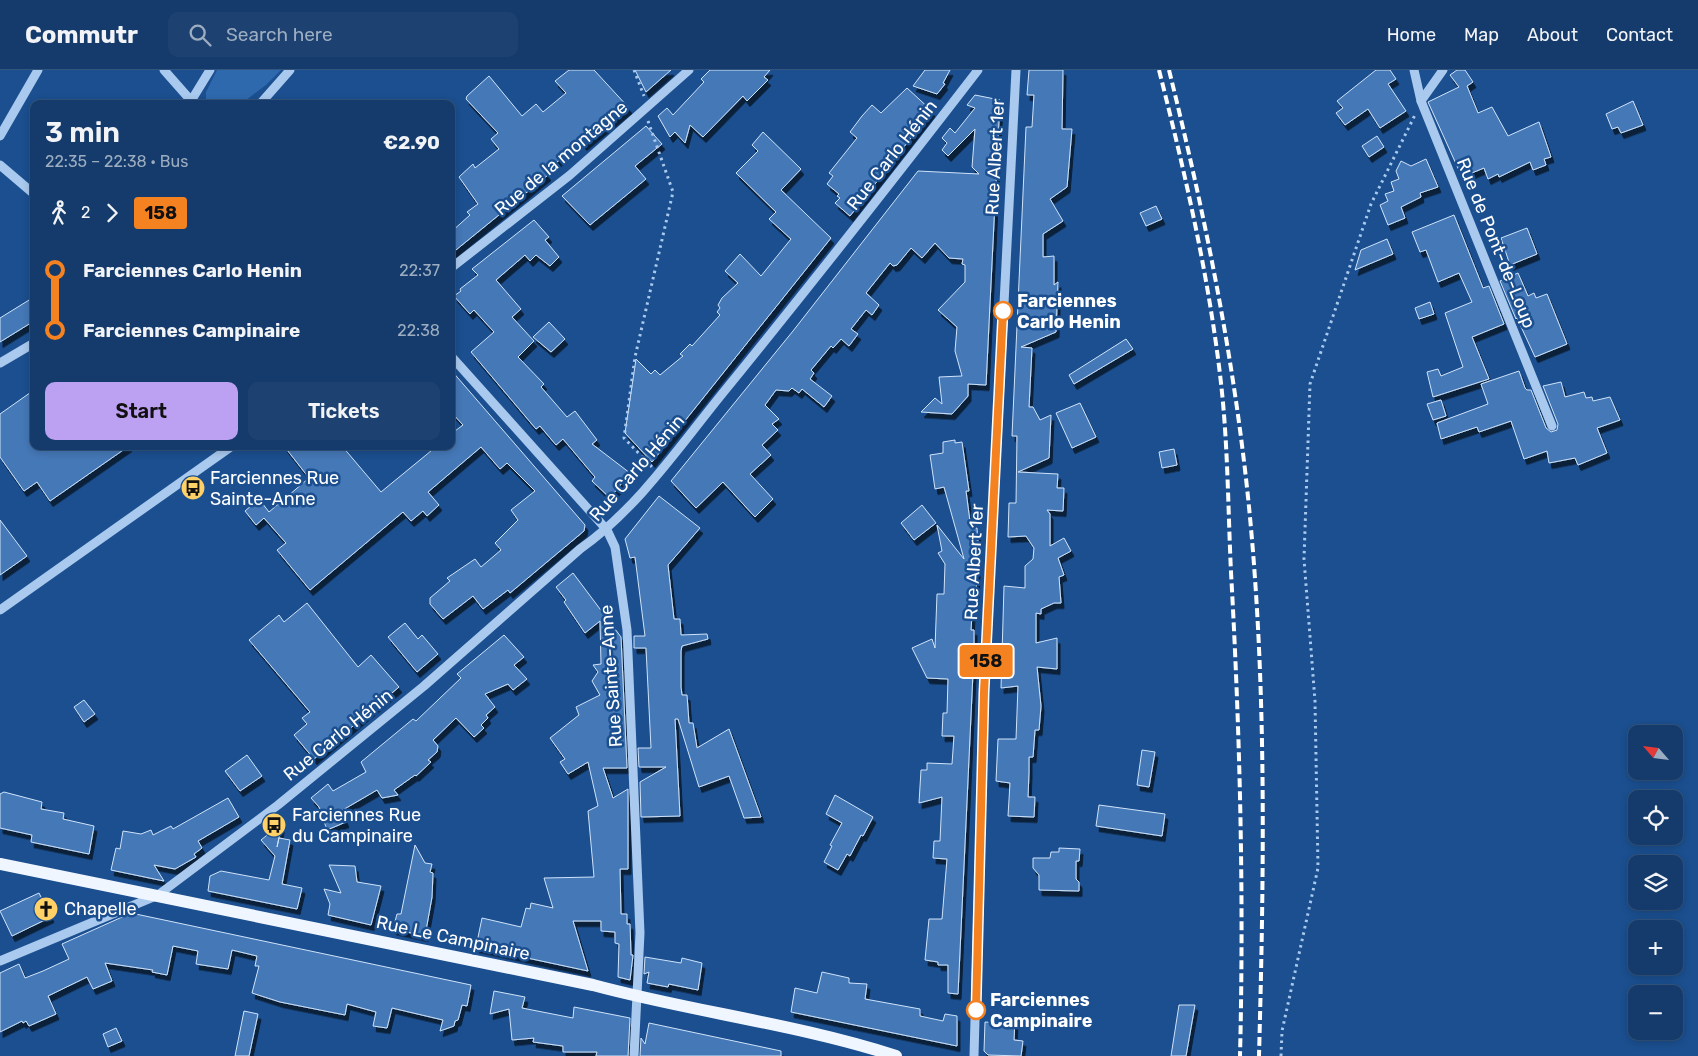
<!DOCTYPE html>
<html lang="en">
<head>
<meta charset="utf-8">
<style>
  body { margin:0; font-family:Rubik,sans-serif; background:#1d4271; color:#f1f3f6; height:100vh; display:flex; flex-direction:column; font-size:19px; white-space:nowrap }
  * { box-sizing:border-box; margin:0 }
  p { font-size:16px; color:#9dadc1 }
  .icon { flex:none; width:28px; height:28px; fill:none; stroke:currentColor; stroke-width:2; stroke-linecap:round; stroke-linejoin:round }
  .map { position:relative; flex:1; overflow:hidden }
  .drawer { position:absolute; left:30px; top:30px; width:425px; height:350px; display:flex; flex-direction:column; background:#143b6b; border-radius:10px; box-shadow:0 2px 8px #0003,0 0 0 1px #33557e }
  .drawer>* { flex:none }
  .badge { padding:0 10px; border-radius:4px; font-size:18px; line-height:32px }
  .needle { width:32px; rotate:298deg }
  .fabs { position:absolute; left:1628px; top:655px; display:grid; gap:10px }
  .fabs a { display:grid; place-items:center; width:55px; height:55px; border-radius:10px; background:#143b6b; box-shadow:0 2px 8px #0003,0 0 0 1px #33557e; font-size:25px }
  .map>.badge { position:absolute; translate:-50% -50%; box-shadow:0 0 0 2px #fff }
  .legs { display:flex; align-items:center; gap:8px; height:55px; padding:0 15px; font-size:16px }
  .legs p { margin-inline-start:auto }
  .overview { display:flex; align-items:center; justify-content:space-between; height:85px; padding:0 15px }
  h1 { font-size:28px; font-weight:600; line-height:38px }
  .cta { display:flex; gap:10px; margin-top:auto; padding:10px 15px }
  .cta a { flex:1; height:58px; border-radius:10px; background:#bca0f2; color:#111; font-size:20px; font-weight:600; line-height:58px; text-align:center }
  .cta a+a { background:#1d4271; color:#f1f3f6 }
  ul { padding:0 15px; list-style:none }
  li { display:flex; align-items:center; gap:18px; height:60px; font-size:19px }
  li i { display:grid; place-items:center; width:8px; height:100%; margin:0 6px; background:currentColor }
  li i::after { content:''; width:12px; height:12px; margin:-6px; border:4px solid; border-radius:50%; background:#143b6b }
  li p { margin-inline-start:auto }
  li:first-child i { background:linear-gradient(#0000 50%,currentColor 0) }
  li:last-child i { background:linear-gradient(currentColor 50%,#0000 0) }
  header { display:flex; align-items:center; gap:30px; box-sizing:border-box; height:70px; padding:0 25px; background:#143b6b; border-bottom:1px solid #33557e }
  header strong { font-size:24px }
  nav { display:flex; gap:28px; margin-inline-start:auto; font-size:18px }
  .search { width:350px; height:45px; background:#1d4271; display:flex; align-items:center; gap:12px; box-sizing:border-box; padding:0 18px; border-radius:10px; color:#9dadc1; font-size:19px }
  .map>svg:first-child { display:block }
  .green { fill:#2e69ad }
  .building { fill:#4478b7; stroke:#cfe3fa; filter:url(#shadow) }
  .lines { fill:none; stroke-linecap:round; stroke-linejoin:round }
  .path { stroke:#a9c9ee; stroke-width:3; stroke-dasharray:2.5 4; stroke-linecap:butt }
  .minor { stroke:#a9c9ee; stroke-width:9 }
  .major { stroke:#f0f6ff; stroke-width:12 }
  .rail { stroke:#fff; stroke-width:4; stroke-dasharray:9 4; stroke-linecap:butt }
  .line-1-casing { stroke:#fff; stroke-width:11 }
  .line-1 { stroke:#f58220; stroke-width:8 }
  .stop-1-dot { fill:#fff; stroke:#f58220; stroke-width:2.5 }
  .labels { text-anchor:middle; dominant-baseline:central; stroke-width:5; stroke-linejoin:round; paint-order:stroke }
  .street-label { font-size:18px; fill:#fff; stroke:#1b4f8f }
  .stop-label { font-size:18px; font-weight:bold; fill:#fff; stroke:#1b4f8f; text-anchor:start }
  .poi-label { font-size:18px; fill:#fff; stroke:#1b4f8f; text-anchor:start }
</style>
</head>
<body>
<header>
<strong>Commutr</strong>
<div class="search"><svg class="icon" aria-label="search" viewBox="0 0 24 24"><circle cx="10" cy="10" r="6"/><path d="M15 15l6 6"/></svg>Search here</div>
<nav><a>Home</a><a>Map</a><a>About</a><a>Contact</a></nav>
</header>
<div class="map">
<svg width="1698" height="986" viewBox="0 0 1698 986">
  <defs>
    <filter id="shadow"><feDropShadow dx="3" dy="5.5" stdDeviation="0" flood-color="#0009"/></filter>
  </defs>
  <rect width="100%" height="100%" fill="#1b4f8f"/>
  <path class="green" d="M 217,0 L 281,0 L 266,15 L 241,34 L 206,34 L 206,22 Z"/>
  <g class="building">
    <path d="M 569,0 L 594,0 L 629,38 L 584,75 L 581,72 L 545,102 L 548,105 L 451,184 L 451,162 L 470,145 L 467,142 L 478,134 L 459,107 L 473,94 L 475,98 L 499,79 L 491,69 L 498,63 L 466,29 L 467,26 L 489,6 L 522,46 L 536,34 L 543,42 L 566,23 L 555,11 Z"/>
    <path d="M 635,0 L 671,0 L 646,22 Z"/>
    <path d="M 710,0 L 770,0 L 764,7 L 768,10 L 747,31 L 743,26 L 703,67 L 690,55 L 685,73 L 675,62 L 670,67 L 658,46 L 667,38 L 673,45 L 704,12 L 701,9 Z"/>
    <path d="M 925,0 L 950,0 L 943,13 L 945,14 L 937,24 L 913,16 Z"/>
    <path d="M 1029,0 L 1063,0 L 1062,59 L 1072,59 L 1067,117 L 1050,129 L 1063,151 L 1043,164 L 1043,187 L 1054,186 L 1054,215 L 1058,212 L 1056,262 L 1021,277 L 1032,278 L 1029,337 L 1033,337 L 1040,350 L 1051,345 L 1049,388 L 1018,402 L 1058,404 L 1057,418 L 1064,418 L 1063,441 L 1047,440 L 1050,444 L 1050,476 L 1064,468 L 1071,481 L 1058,488 L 1064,505 L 1059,507 L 1061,533 L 1054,533 L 1041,539 L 1041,544 L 1036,543 L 1036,573 L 1057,568 L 1057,599 L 1037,597 L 1041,636 L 1039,660 L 1035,660 L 1033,687 L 1029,687 L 1029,702 L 1028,727 L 1035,727 L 1034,747 L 1008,746 L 1010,713 L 996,711 L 998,669 L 1016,669 L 1018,616 L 1001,618 L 1004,516 L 1025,518 L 1025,496 L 1033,489 L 1034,478 L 1026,466 L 1008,467 L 1009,433 L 1016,433 L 1017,366 L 1012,366 L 1026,57 L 1032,57 L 1034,25 L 1027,25 Z"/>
    <path d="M 1376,0 L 1390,0 L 1396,9 L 1388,14 L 1406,41 L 1380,58 L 1368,39 L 1345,55 L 1336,43 L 1343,38 L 1337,31 Z"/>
    <path d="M 1457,0 L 1465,0 L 1473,12 L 1467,16 L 1478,43 L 1492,37 L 1508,66 L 1539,52 L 1551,87 L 1544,89 L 1546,95 L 1533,100 L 1530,92 L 1499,107 L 1498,104 L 1488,109 L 1484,98 L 1462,107 L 1428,32 L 1459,17 L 1450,5 Z"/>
    <path d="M 907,18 L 932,41 L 850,146 L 835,133 L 840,128 L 837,126 L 839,124 L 827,114 L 833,106 L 829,103 L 857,68 L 850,62 L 862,46 L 872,35 L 881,43 Z"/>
    <path d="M 975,25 L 1000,30 L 986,315 L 968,314 L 968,326 L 952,344 L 921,342 L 935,328 L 942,334 L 939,307 L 962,306 L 955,281 L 957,257 L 938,240 L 965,212 L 965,195 L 962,194 L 963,189 L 949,188 L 935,173 L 922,188 L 911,178 L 897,195 L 893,196 L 890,193 L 866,223 L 879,235 L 872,245 L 866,240 L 851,259 L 858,264 L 849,276 L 841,269 L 833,278 L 831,276 L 811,300 L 814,303 L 810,309 L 832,326 L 824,337 L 802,319 L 799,323 L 792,318 L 789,321 L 776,320 L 765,335 L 779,349 L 772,354 L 778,360 L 762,375 L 771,385 L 750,404 L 773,429 L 755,447 L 723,412 L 696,438 L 671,411 L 793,261 L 918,101 L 979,104 L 972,97 L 975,59 L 948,86 L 942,80 L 947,73 L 942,68 L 950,58 L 955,63 L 975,38 L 967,35 Z"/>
    <path d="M 1633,31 L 1643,55 L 1621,63 L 1618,57 L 1612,59 L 1606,44 Z"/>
    <path d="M 646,56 L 662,74 L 635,96 L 646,109 L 590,155 L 562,126 Z"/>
    <path d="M 763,62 L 801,99 L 781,120 L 831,168 L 652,392 L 625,363 L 636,289 L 651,304 L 655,300 L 660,305 L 683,286 L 680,284 L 690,274 L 692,276 L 720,245 L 717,242 L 720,238 L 718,235 L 722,228 L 738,213 L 725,201 L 740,184 L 761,206 L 791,169 L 769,149 L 776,142 L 736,103 L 758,81 L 752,75 Z"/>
    <path d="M 1377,66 L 1384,77 L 1369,87 L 1362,76 Z"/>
    <path d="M 1426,89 L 1438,117 L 1420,123 L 1421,127 L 1401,137 L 1405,148 L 1388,155 L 1380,135 L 1388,131 L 1385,124 L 1394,121 L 1391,112 L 1399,109 L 1396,101 L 1401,91 L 1411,96 Z"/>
    <path d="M 1156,136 L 1162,149 L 1146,156 L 1140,143 Z"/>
    <path d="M 1454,145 L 1483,218 L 1489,216 L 1504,254 L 1472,267 L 1489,309 L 1433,327 L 1427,302 L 1438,299 L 1441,306 L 1463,297 L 1445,243 L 1472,232 L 1459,203 L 1438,212 L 1426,180 L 1420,182 L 1412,162 Z"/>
    <path d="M 534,150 L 549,167 L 545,170 L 559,187 L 550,196 L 536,185 L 530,191 L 525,185 L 496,210 L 521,239 L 512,247 L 534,271 L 518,287 L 544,314 L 541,317 L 567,347 L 575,341 L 597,370 L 592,374 L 630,403 L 610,428 L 592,411 L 595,407 L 563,369 L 556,375 L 540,356 L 536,359 L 471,282 L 494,262 L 474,240 L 470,244 L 454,226 L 461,221 L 460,219 L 478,205 L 472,199 Z"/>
    <path d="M 1527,158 L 1537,184 L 1510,195 L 1501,168 Z"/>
    <path d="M 1387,169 L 1393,184 L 1355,200 L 1361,180 Z"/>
    <path d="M 1518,203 L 1528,226 L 1534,223 L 1536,228 L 1547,224 L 1567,274 L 1535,287 L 1517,248 L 1516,249 L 1500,211 Z"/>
    <path d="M 34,227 L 34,251 L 0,272 L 0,248 Z"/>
    <path d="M 1430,232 L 1434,244 L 1419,249 L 1415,238 Z"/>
    <path d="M 549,252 L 565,269 L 551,282 L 533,267 Z"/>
    <path d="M 1126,269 L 1133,279 L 1074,314 L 1069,305 Z"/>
    <path d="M 451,300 L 585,455 L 584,461 L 510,523 L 508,520 L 483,539 L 473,526 L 443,549 L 430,534 L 430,528 L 450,511 L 447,508 L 475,489 L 481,497 L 501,480 L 495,473 L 518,450 L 511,440 L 535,421 L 507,393 L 500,399 L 481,377 L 428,422 L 439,435 L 427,446 L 423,441 L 411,451 L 403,442 L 310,520 L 277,480 L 286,473 L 264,448 L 256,455 L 245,441 L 259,429 L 269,442 L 309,408 L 284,376 L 342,376 L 381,422 L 437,376 L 451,376 L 451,364 L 463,355 L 451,342 Z"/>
    <path d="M 1519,301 L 1525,318 L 1527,320 L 1531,320 L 1546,358 L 1551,362 L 1557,360 L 1558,354 L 1543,316 L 1561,312 L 1565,327 L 1584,322 L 1586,328 L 1592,327 L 1593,331 L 1610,327 L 1620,350 L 1597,358 L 1607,383 L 1578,395 L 1575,388 L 1549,393 L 1547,381 L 1524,389 L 1511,351 L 1479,362 L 1477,357 L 1441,369 L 1437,353 L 1488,334 L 1481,314 Z"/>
    <path d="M 34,320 L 34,376 L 129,376 L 50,431 L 37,412 L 24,421 L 0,387 L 0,344 Z"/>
    <path d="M 1441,330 L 1446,346 L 1433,350 L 1427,334 Z"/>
    <path d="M 1080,333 L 1096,367 L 1072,378 L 1056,343 Z"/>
    <path d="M 955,370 L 955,373 L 962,372 L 969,421 L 966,421 L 971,459 L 977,458 L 978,473 L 976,528 L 973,528 L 971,560 L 974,560 L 974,581 L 958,924 L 948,923 L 948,895 L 938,895 L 938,892 L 925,890 L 929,849 L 942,849 L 947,789 L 933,788 L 934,771 L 940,771 L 942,727 L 919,733 L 921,700 L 927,700 L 927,693 L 952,694 L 954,666 L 942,666 L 943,643 L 947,643 L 948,609 L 927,608 L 912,578 L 932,569 L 935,578 L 937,524 L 944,524 L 945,494 L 938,483 L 942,481 L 937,455 L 964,489 L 944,417 L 935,419 L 930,385 L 943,383 L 943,372 Z"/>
    <path d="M 1174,379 L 1177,395 L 1162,398 L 1159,382 Z"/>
    <path d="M 659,426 L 700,458 L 668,495 L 674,549 L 680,549 L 681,565 L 707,564 L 708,569 L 682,576 L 681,581 L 681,617 L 682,625 L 687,625 L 689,653 L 693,653 L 697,678 L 729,659 L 761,747 L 744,748 L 729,706 L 699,717 L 678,649 L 675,649 L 680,746 L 641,747 L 640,712 L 666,697 L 639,697 L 638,678 L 651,678 L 646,578 L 634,578 L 634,566 L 645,566 L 635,487 L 630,488 L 625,469 Z"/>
    <path d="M 922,435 L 936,453 L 914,470 L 901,453 Z"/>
    <path d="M 0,450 L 27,486 L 0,505 Z"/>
    <path d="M 573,503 L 621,567 L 627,698 L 603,698 L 613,728 L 628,719 L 628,799 L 620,799 L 621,844 L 627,844 L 627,854 L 630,854 L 631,885 L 633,885 L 630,910 L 618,907 L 619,874 L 615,873 L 615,862 L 601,861 L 601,851 L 573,851 L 588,901 L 476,877 L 482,848 L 521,857 L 526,838 L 530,839 L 531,833 L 553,838 L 544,808 L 594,807 L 588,741 L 598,736 L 588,692 L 568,704 L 560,692 L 565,689 L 550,668 L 579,645 L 576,637 L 600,625 L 592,611 L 598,602 L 593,595 L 601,594 L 600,551 L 585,563 L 564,532 L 566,530 L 556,517 Z"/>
    <path d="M 307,533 L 358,597 L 371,585 L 399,617 L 314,689 L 294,665 L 307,654 L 302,648 L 310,642 L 249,570 L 279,545 L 284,552 Z"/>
    <path d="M 405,553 L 418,569 L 422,565 L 438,584 L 417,602 L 388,567 Z"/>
    <path d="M 504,565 L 524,587 L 514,595 L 527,609 L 513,620 L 508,614 L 485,624 L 495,637 L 486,645 L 488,648 L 481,655 L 484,658 L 474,667 L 456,648 L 433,670 L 438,676 L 437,682 L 428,690 L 431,692 L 416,706 L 415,705 L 394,720 L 398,725 L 382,728 L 377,720 L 341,741 L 346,752 L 327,760 L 319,737 L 311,728 L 328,714 L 333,721 L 366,702 L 361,692 L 413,649 L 416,651 L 461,608 L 457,604 Z"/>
    <path d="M 84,630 L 95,644 L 84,652 L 74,637 Z"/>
    <path d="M 1142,680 L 1155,682 L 1149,717 L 1137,715 Z"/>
    <path d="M 247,685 L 262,706 L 240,721 L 225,701 Z"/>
    <path d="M 4,722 L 42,732 L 41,739 L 64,743 L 63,749 L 94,756 L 89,784 L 31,772 L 32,765 L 0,758 L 0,724 Z"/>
    <path d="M 835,725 L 873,747 L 863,766 L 861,765 L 850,786 L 847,784 L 838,800 L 824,792 L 832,776 L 830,775 L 842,753 L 826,744 Z"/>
    <path d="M 228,728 L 239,747 L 198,771 L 202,778 L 194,784 L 196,787 L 175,799 L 154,795 L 164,811 L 111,800 L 116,778 L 120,779 L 123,761 L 141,764 L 151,760 L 153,765 L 171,756 L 173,759 Z"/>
    <path d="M 1099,735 L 1165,744 L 1162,766 L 1096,756 Z"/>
    <path d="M 282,753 L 277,777 L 279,768 L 290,770 L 282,814 L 302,818 L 297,839 L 208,821 L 210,806 L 221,801 L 269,810 L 275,786 L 261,770 Z"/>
    <path d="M 415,775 L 425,793 L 432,794 L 430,802 L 433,803 L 432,827 L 425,866 L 393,859 L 397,844 L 401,844 Z"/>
    <path d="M 1059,778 L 1080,779 L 1079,791 L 1076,791 L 1076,809 L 1079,812 L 1079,821 L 1039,820 L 1039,805 L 1033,798 L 1033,788 L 1050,788 L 1051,782 L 1059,782 Z"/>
    <path d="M 329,795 L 355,796 L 357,812 L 381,816 L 371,855 L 328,845 L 330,834 L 324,819 L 341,823 Z"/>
    <path d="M 39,823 L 51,847 L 12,866 L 0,841 Z"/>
    <path d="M 131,843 L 471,915 L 467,936 L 462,935 L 458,950 L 455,951 L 454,956 L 440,961 L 443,950 L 392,938 L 387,958 L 373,956 L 376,942 L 347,934 L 345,945 L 280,932 L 252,923 L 259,896 L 255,896 L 257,886 L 232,880 L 228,899 L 196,894 L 198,881 L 173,876 L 167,905 L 152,902 L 153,900 L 105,893 L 112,911 L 93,919 L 87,907 L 48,926 L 56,944 L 29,956 L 26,951 L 23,953 L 22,951 L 0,962 L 0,903 L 19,894 L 25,908 L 43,901 L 69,889 L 62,874 Z"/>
    <path d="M 645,887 L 681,893 L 682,888 L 702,893 L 698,920 L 669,914 L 668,917 L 647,913 L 649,902 L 644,904 Z"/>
    <path d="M 822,902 L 849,908 L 849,913 L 867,914 L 865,929 L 920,939 L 920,946 L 943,951 L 945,944 L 957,946 L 957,976 L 791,942 L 795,918 L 817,923 Z"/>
    <path d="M 494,921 L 525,927 L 522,938 L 573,948 L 574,937 L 630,948 L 628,986 L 596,986 L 597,982 L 563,982 L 563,976 L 533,972 L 534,968 L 512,970 L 509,939 L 490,944 Z"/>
    <path d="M 1179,935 L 1195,935 L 1186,986 L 1171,986 Z"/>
    <path d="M 244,941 L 258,944 L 249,986 L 235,986 Z"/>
    <path d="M 1015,949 L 1014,970 L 1023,971 L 1021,986 L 988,985 L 984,981 L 985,952 L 1000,953 L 1000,950 Z"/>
    <path d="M 649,953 L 781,981 L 781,986 L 640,986 L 641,968 L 645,974 Z"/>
    <path d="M 116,958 L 122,971 L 108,977 L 103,964 Z"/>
  </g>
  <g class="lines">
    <g class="path">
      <path d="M 634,0 L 644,26"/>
      <path d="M 648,51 L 673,122 L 635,287 L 624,368 L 652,397"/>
      <path d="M 1281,986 L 1282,961 L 1318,798 L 1315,631 L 1304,489 L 1310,314 L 1371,134 L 1415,45"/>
    </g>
    <g class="minor">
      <path d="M 164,0 L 194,34"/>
      <path d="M 1414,0 L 1421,31 L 1552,356"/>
      <path d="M 191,31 L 210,0"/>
      <path d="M 1421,31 L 1443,0"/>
      <path d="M 260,34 L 290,0"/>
      <path d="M 0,66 L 38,0"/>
      <path d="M 0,95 L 34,124"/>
      <path d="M 451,198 L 570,105 L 689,0"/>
      <path d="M 451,286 L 607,460 L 615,477 L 627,560 L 640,863 L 634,986"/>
      <path d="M 0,293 L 34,273"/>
      <path d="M 0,540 L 232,376"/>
      <path d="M 0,891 L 158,825 L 278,735 L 424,616 L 580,479 C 637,439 679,377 722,324 C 809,217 894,109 978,0"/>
      <path d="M 974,986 L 984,622 L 1016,0"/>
    </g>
    <path class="major" d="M 0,794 L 593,915 C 693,942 797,954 896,986"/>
    <g class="rail">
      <path d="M 1159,0 C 1185,103 1209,207 1221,313 C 1228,375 1228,440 1231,502 C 1240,663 1244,825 1240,986"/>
      <path d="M 1169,0 C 1204,141 1233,283 1248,427 C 1267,612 1264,800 1259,986"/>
    </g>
  </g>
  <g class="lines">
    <defs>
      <path id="line-1" d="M 976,940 L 984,622 L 1003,241"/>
    </defs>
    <use href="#line-1" class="line-1-casing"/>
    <use href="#line-1" class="line-1"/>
  </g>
  <defs>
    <symbol id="bus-disc" viewBox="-11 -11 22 22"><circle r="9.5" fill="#ffd166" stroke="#1b4f8f"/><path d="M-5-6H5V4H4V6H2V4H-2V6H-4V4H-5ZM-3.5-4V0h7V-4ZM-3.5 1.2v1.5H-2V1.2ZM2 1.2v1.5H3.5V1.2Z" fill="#111"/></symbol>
    <symbol id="church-disc" viewBox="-11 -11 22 22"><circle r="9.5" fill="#ffd166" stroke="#1b4f8f"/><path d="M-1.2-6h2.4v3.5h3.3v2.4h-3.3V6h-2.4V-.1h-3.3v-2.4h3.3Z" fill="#111"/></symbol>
  </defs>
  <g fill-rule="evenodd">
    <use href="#bus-disc" x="179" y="404" width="28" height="28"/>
    <use href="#bus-disc" x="260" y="741" width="28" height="28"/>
    <use href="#church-disc" x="32" y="825" width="28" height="28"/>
  </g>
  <g class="stop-1-dot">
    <circle cx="1003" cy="241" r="9"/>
    <circle cx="976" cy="940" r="9"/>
  </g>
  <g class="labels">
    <g class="street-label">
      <text transform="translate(892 85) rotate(-52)">Rue Carlo Hénin</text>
      <text transform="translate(995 87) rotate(-87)">Rue Albert 1er</text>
      <text transform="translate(561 88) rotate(-40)">Rue de la montagne</text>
      <text transform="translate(1496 173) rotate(68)">Rue de Pont-de-Loup</text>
      <text transform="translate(637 398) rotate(-49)">Rue Carlo Hénin</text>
      <text transform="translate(974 492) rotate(-87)">Rue Albert 1er</text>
      <text transform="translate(611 606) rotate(-94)">Rue Sainte-Anne</text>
      <text transform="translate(338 665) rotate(-39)">Rue Carlo Hénin</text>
      <text transform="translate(453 868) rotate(12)">Rue Le Campinaire</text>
    </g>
    <g class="stop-label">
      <text x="1017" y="231">Farciennes<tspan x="1017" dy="21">Carlo Henin</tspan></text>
      <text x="990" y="930">Farciennes<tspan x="990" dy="21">Campinaire</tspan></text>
    </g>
    <g class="poi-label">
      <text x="210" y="408">Farciennes Rue<tspan x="210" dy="21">Sainte-Anne</tspan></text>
      <text x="292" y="745">Farciennes Rue<tspan x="292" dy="21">du Campinaire</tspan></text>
      <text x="64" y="839">Chapelle</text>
    </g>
  </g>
</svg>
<div class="fabs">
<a><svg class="needle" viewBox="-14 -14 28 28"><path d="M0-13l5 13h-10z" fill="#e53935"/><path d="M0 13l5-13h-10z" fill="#9dadc1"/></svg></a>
<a><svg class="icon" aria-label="locate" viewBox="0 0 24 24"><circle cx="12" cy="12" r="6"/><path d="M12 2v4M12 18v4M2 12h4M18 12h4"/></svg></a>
<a><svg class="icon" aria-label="layers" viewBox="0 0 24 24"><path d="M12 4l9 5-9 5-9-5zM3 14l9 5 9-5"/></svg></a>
<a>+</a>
<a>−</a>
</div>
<b class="badge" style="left:986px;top:591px;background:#f58220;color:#111">158</b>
<section class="drawer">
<div class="overview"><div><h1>3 min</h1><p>22:35 – 22:38 · Bus</p></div><b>€2.90</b></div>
<div class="legs"><svg class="icon" aria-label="walk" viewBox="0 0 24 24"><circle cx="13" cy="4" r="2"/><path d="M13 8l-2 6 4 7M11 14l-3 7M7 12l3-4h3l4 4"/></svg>2<svg class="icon" aria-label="forward" viewBox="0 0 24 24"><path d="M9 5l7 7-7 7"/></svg><b class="badge" style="background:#f58220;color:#111">158</b></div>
<ul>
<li><i style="color:#f58220"></i><b>Farciennes Carlo Henin</b><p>22:37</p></li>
<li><i style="color:#f58220"></i><b>Farciennes Campinaire</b><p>22:38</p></li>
</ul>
<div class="cta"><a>Start</a><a>Tickets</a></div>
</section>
</div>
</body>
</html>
